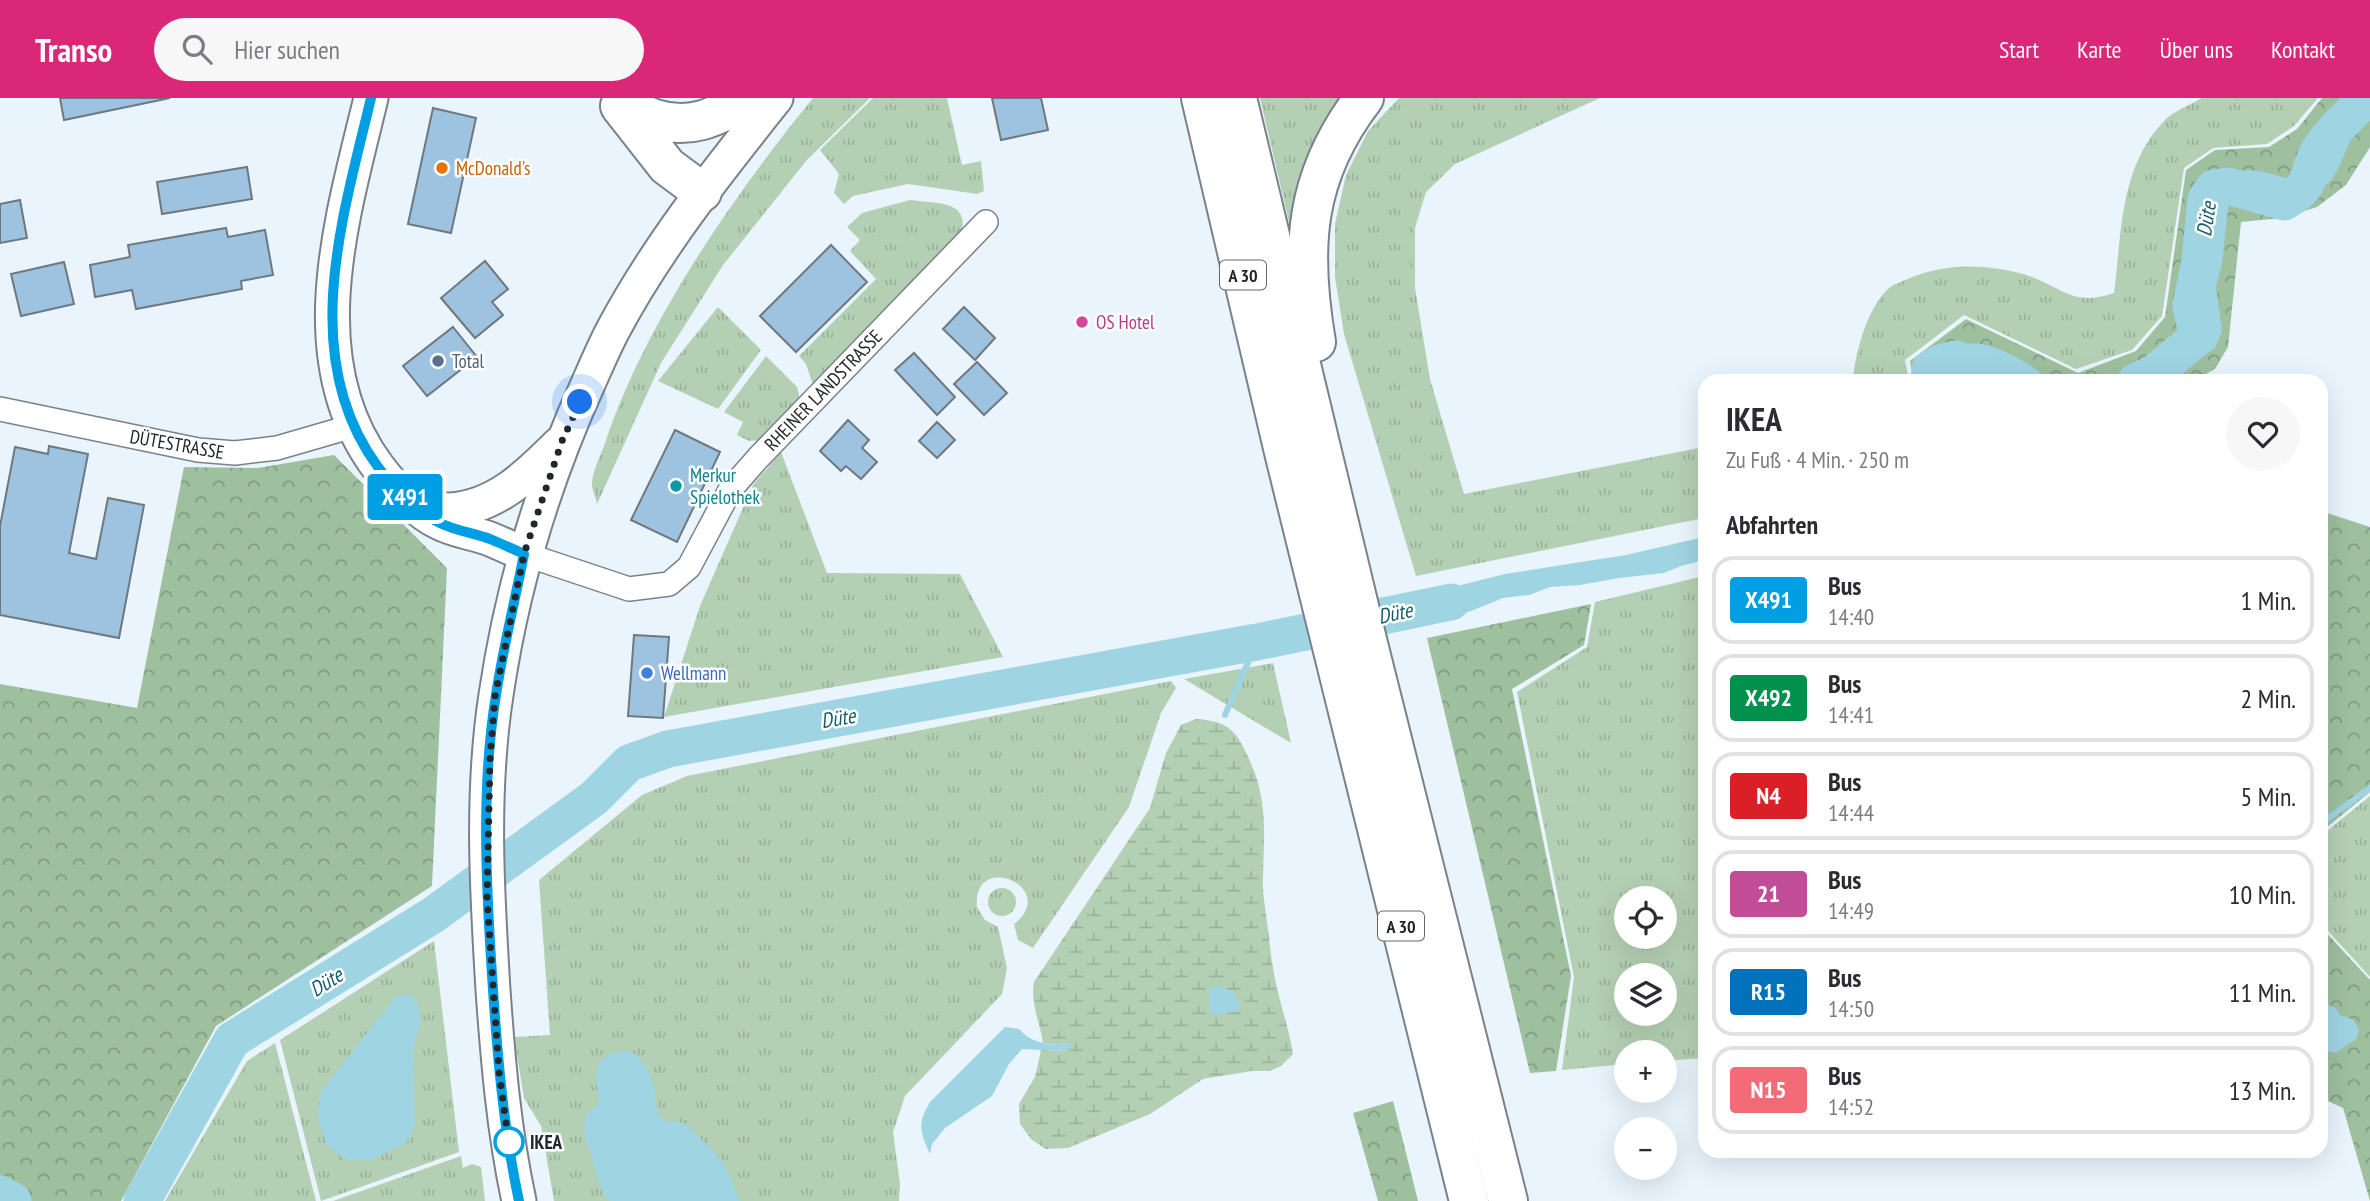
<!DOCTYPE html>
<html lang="de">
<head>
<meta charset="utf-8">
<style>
  body { margin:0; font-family:"PT Sans Narrow",sans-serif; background:#f7f7f7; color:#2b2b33; height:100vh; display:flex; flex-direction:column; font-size:26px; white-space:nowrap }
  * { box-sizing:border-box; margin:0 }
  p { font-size:23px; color:#7c7c81 }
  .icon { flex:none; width:38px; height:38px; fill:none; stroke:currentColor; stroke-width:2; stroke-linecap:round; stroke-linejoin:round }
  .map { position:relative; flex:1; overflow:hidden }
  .drawer { position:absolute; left:1698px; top:276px; width:630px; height:784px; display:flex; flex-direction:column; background:#fff; border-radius:21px; box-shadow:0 7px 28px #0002 }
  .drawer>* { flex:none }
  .badge { padding:0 14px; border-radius:5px; font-size:24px; line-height:46px }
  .fabs { position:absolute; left:1614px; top:788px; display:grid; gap:14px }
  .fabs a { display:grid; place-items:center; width:63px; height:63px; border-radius:50%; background:#fff; box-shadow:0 7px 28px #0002; font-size:35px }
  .you { position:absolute; width:35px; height:35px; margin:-18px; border:5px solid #fff; border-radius:50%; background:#1a73e8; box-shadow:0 0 0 10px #1a73e833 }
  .map>.badge { position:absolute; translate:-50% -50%; box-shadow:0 0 0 4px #fff }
  h2 { padding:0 28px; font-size:26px; line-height:63px }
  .round { display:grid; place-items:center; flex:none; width:74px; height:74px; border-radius:37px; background:#f7f7f7 }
  .summary { display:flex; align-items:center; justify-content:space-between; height:119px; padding:0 28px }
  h1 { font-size:33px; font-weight:600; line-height:52px }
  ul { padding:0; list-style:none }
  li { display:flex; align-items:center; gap:21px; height:88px; margin:0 14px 10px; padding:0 14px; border:4px solid #e1e1e2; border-radius:21px }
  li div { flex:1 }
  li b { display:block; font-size:26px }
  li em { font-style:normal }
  li .badge { min-width:77px; font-weight:700; text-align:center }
  header { display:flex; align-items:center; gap:42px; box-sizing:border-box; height:98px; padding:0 35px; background:#db2777; color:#fff }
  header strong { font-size:33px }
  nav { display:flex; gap:38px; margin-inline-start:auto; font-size:24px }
  .search { width:490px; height:63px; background:#f7f7f7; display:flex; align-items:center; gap:18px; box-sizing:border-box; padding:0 24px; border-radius:38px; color:#7c7c81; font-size:26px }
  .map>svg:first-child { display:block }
  .grass { fill:url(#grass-tufts); fill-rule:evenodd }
  .forest { fill:url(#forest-crowns) }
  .wetland { fill:url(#wetland-marsh) }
  .water { fill:#9fd4e3 }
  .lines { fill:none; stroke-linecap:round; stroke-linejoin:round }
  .stream { stroke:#9fd4e3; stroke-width:6 }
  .river { stroke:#9fd4e3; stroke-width:37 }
  .building { fill:#9dc3e1; stroke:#6f787f; stroke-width:2 }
  .street-casing { stroke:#79828a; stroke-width:26 }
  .secondary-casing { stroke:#79828a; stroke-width:37 }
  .highway-casing { stroke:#79828a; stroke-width:42 }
  .street { stroke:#fff; stroke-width:23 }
  .secondary { stroke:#fff; stroke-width:33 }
  .highway { stroke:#fff; stroke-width:38 }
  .line-casing { stroke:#fff; stroke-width:16 }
  .line { stroke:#009ee3; stroke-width:10 }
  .walk { stroke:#222629; stroke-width:7; stroke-dasharray:0 12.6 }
  .food-dot { fill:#e8710a; stroke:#fff; stroke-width:2.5 }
  .hotel-dot { fill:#d1479c; stroke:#fff; stroke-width:2.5 }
  .service-dot { fill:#5c6f8a; stroke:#fff; stroke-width:2.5 }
  .culture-dot { fill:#0f9aa8; stroke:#fff; stroke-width:2.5 }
  .shop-dot { fill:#3f7fe0; stroke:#fff; stroke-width:2.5 }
  .stop-dot { fill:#fff; stroke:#009ee3; stroke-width:3.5 }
  .labels { text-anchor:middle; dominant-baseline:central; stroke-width:5; stroke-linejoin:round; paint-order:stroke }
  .shield { fill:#fff; stroke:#646769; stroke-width:2 }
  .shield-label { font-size:18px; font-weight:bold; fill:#222629 }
  .food-label { font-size:19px; fill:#c56008; stroke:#fff; text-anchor:start }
  .hotel-label { font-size:19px; fill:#b23c85; stroke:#fff; text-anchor:start }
  .service-label { font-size:19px; fill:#4e5e75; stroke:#fff; text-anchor:start }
  .street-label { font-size:19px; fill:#222629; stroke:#fff }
  .culture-label { font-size:19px; fill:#0d838f; stroke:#fff; text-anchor:start }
  .shop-label { font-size:19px; fill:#366cbe; stroke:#fff; text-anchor:start }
  .stop-label { font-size:19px; font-weight:bold; fill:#222629; stroke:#fff; text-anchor:start }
  .water-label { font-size:21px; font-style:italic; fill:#175d6d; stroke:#fff }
</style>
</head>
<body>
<header>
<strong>Transo</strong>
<div class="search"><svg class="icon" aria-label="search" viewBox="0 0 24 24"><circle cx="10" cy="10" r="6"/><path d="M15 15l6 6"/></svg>Hier suchen</div>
<nav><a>Start</a><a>Karte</a><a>Über uns</a><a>Kontakt</a></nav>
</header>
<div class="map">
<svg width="2370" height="1103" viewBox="0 0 2370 1103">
  <defs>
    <pattern id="grass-tufts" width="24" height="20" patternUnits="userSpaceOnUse" patternTransform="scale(1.75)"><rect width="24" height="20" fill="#b4d0b4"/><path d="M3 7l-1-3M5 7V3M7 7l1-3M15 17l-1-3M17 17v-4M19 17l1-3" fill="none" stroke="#9ab29b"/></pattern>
    <pattern id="forest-crowns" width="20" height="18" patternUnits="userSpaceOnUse" patternTransform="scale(1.75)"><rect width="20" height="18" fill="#9ec09f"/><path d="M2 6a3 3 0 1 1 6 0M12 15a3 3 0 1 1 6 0" fill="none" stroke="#809c82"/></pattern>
    <pattern id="wetland-marsh" width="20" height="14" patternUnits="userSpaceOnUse" patternTransform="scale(1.75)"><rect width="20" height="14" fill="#b4d0b4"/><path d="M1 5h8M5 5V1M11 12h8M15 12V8" fill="none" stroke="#9ab29b"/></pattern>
  </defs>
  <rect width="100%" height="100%" fill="#e9f4fc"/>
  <g class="grass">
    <path d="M 813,0 L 870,0 L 806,63 L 723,167 L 661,265 L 597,406 C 596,400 592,392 592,386 C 592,374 601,357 605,345 C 645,225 733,98 813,0 Z"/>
    <path d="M 873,0 L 947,0 L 962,67 L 981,63 L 984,93 L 977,96 L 908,86 L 853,98 L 844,106 L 834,95 L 839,76 L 820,52 Z"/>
    <path d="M 1260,0 L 1341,0 L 1310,50 L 1295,101 L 1295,150 Z"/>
    <path d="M 1399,0 L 1600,0 L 1455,66 L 1426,94 L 1415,130 L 1415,190 L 1430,281 L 1464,396 L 1704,349 L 1704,420 L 1416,478 L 1344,236 L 1335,179 L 1335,126 L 1346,77 L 1368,33 Z"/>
    <path d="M 2202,0 L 2318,0 L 2294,28 L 2267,46 L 2213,50 L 2184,70 L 2162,218 L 2132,252 L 2076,271 L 1964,217 L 1905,262 L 1909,283 L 1853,283 C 1855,255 1867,210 1889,190 C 1892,187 1899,185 1903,183 C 1941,165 1983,165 2023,176 C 2061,187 2071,210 2114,195 C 2122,135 2119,69 2165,22 C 2174,13 2190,7 2202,0 Z"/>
    <path d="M 910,102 C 935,106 971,101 961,136 L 813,287 L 806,266 L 799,258 L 876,181 L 850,153 L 860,142 L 847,129 L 862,115 Z"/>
    <path d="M 718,209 L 761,252 L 718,311 L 658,283 Z"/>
    <path d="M 766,258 L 797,289 L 800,301 L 762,342 L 749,343 L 737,337 L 743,324 L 724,314 Z"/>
    <path d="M 781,354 L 827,475 L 960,476 L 1003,559 L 664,619 L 700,508 L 753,387 Z"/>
    <path d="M 1704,478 L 1704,960 L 1664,963 L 1664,954 L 1626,954 L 1626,966 L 1562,972 L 1574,879 L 1517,594 L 1587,549 L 1595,504 ZM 1626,800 L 1664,800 L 1664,838 L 1626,838 ZM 1626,877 L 1664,877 L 1664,915 L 1626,915 Z"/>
    <path d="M 1273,565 L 1291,645 L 1184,581 Z"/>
    <path d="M 1171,583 L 1176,590 L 1161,615 L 1129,709 L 1033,850 L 1018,842 L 1014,826 C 1061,790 972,751 977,809 L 985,822 L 998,829 L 1007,870 L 1002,896 L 905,998 L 893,1034 L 900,1086 L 899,1103 L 554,1103 L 541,1028 L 524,1000 L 514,939 L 550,937 L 539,782 L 642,697 L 687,678 Z"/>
    <path d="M 2370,698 L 2370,879 L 2320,824 L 2321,738 Z"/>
    <circle cx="1002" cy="804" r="14"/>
    <path d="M 434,843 L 459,1054 L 321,1103 L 280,942 Z"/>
    <path d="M 275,945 L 316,1103 L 165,1103 L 247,963 Z"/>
    <path d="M 461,1058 L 463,1070 L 472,1066 L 481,1069 L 485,1103 L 333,1103 Z"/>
  </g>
  <g class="forest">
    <path d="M 2322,0 L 2370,0 L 2370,49 L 2346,87 L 2317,109 L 2282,120 L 2241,124 L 2228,249 L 2215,271 L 2192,284 L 1914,284 L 1910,263 L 1966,221 L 2078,275 L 2136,253 L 2165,219 L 2186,72 L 2215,52 L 2269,49 L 2297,31 Z"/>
    <path d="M 334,357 L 447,470 L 432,788 L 216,928 L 121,1103 L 0,1103 L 0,586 L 137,610 L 184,369 L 258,370 Z"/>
    <path d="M 2321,413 L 2370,429 L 2370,694 L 2321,734 Z"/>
    <path d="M 1591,506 L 1584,547 L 1512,591 L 1571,878 L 1556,973 L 1530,975 L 1427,540 Z"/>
    <path d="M 2320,828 L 2370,882 L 2370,1103 L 2343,1010 L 2321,1000 Z"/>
    <path d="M 1393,1003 L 1418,1103 L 1378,1103 L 1353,1015 Z"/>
  </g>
  <path class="wetland" d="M 1196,621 C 1230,623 1237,634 1250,663 C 1268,703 1264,735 1263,778 C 1262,795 1266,814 1268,831 C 1270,852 1273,874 1278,894 C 1283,916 1290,935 1293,956 L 1281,968 L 1270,973 L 1252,973 L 1203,981 L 1150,1016 L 1068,1050 L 1046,1051 L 1032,1042 L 1020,1026 L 1019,1006 L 1035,979 L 1041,952 L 1064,953 L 1071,946 L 1058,947 L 1043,945 C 1040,924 1030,905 1034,884 L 1150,710 L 1166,655 L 1181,627 Z"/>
  <g class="water">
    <path d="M 2365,0 L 2370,0 L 2370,17 C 2341,36 2348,85 2309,97 C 2289,103 2276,91 2256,90 C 2249,89 2242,91 2235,92 L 2229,101 L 2222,165 L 2216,189 L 2222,233 L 2215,250 L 2165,283 L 2125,283 L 2143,278 L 2202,232 C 2201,223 2198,214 2199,205 C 2199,190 2205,178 2208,164 C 2213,140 2205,111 2215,89 C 2221,78 2235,73 2247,72 C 2264,71 2293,85 2304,80 C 2318,74 2319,56 2326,44 C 2336,27 2351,14 2365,0 Z"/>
    <path d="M 1954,246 C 1963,246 1973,245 1982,246 C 2003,250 2035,268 2050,283 L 2018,283 L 1992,268 L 1976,264 L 1958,264 L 1953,283 L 1935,283 L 1936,261 Z"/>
    <path d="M 1704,439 L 1704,462 L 1681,468 L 1664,475 L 1619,480 L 1580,487 L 1550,489 L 1529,497 L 1503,500 L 1466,515 L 1404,521 L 1396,497 L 1429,495 L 1505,476 L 1626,457 Z"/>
    <path d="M 1220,887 L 1235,896 L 1240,907 L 1238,913 L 1216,917 L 1211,915 L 1209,909 L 1209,891 Z"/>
    <path d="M 410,896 L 417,904 L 421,922 L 413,952 L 415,1029 L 406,1045 L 371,1062 L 345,1062 L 326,1046 L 318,1021 L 320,995 L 396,898 Z"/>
    <path d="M 2325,906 L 2336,910 L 2340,917 L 2352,921 L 2359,931 L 2356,941 L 2336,955 L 2321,952 L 2321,909 Z"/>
    <path d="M 1005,929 L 1019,931 C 1032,946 1051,948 1071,946 L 1073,949 L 1064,953 L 1022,951 L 1009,966 L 992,998 L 945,1030 L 932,1046 L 930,1056 C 920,1034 917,1026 930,1004 Z"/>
    <path d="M 631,953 C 654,971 654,989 658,1017 L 667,1024 L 676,1023 L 686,1026 L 717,1057 L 725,1068 L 740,1103 L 610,1103 L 603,1096 L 584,1036 L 586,1016 C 607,1000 597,1002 596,980 C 595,975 599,968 600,963 L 612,955 Z"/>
  </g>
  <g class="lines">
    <g class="stream">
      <path d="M 1225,617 L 1257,544"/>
      <path d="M 2320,726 L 2370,690"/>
    </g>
    <g class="river">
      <path d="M 1929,284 L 1930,271 L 1940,265 L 1956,261 L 2016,284"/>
      <path d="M 2135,284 L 2153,276 L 2198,239 L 2191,208 L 2200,163 L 2206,101 L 2214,90 L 2228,88 L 2284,104 C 2318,85 2304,76 2320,51 C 2332,31 2351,18 2365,0"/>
      <path d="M 0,1096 L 13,1103"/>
      <path d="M 142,1103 L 232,942 L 433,817 L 594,700 L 629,665 L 668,651 L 1257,544 L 1451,504"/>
    </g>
  </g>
  <g class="building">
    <path d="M 60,0 L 170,0 L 64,22 Z"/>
    <path d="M 992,0 L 1041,0 L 1048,32 L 1001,42 Z"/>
    <path d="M 433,10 L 476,20 L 451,135 L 408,126 Z"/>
    <path d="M 247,69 L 252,101 L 162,116 L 157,84 Z"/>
    <path d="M 20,102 L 27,140 L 0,145 L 0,106 Z"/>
    <path d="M 226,130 L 228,139 L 265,132 L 273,177 L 241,183 L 242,191 L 136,211 L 132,192 L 95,199 L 90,167 L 130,159 L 128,147 Z"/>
    <path d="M 831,147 L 867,184 L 796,254 L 760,218 Z"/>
    <path d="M 485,163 L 508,191 L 492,204 L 503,217 L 475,240 L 441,200 Z"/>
    <path d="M 64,164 L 74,206 L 21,218 L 11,176 Z"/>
    <path d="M 964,209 L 995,240 L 975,262 L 943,231 Z"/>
    <path d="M 453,229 L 477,259 L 427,298 L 403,268 Z"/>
    <path d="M 914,255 L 955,299 L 937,317 L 895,272 Z"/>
    <path d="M 977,264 L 1007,295 L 984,317 L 954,286 Z"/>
    <path d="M 848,322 L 869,342 L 862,350 L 877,364 L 861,381 L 846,368 L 841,373 L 820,353 Z"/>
    <path d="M 937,324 L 955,342 L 937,360 L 919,343 Z"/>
    <path d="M 675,332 L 720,354 L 677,444 L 631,422 Z"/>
    <path d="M 49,348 L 88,356 L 69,455 L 96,461 L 108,400 L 144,407 L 119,540 L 0,517 L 0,428 L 15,349 L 48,356 Z"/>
    <path d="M 634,537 L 669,539 L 663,620 L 628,618 Z"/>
  </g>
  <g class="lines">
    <defs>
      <g id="street">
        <path d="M 0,311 L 198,352 L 235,355 L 277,350 L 353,328"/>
        <path d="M 524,456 L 629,491 L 669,486 L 689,469 L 730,392 L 758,360 L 986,124"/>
      </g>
      <g id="secondary">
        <path d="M 371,0 C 343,117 297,261 378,369 C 392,388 418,415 440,425 C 456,433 474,435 490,441 C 502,446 513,451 524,456"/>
        <path d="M 422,407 C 430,409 440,412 449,412 C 495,410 528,377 559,346"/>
        <path d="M 519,1103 C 504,1034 498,963 493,892 C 487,794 481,694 496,597 C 512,489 543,385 588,286 C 596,268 604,249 613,232 C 657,149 717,74 776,0"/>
      </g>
      <g id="highway">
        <path d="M 623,0 C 631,11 643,17 655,21 C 693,33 718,17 750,0"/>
        <path d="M 1201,0 L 1284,354 L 1469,1103"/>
        <path d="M 1237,0 L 1368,546 L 1508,1103"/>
        <path d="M 620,8 L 667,68 L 702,94"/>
        <path d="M 1316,244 C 1300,150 1304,78 1364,0"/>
      </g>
    </defs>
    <use href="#street" class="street-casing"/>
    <use href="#secondary" class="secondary-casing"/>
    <use href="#highway" class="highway-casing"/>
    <use href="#street" class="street"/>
    <use href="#secondary" class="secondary"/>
    <use href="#highway" class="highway"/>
  </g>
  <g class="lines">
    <defs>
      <path id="line" d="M 371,0 C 343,118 297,260 378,369 C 392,388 419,415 440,425 C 456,433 474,435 490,441 C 502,446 513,451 524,456 C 515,503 503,550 496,597 C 481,688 486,785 492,877 C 497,953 503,1029 519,1103"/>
    </defs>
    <use href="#line" class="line-casing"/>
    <use href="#line" class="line"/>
    <path class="walk" d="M 509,1044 L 509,1047 L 499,974 L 487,800 L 490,661 L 495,598 L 524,456 L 562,343 L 580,304"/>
  </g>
  <circle class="food-dot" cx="442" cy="70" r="7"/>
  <circle class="hotel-dot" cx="1082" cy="224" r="7"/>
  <circle class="service-dot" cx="438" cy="263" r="7"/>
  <circle class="culture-dot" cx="676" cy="388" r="7"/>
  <circle class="shop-dot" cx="647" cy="575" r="7"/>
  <circle class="stop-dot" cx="509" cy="1044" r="14"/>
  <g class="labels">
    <g class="shield">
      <rect x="1220" y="162.5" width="46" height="29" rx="5"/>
      <rect x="1378" y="813.5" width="46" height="29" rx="5"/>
    </g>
    <g class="shield-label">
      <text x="1243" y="177">A 30</text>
      <text x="1401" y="828">A 30</text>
    </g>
    <g class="food-label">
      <text x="456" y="70">McDonald's</text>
    </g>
    <g class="hotel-label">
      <text x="1096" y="224">OS Hotel</text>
    </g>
    <g class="service-label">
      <text x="452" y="263">Total</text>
    </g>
    <g class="street-label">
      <text transform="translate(823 292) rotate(-46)">RHEINER LANDSTRASSE</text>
      <text transform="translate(177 346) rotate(10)">DÜTESTRASSE</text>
    </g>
    <g class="culture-label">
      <text x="690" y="377">Merkur<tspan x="690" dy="22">Spielothek</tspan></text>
    </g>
    <g class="shop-label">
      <text x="661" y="575">Wellmann</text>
    </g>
    <g class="stop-label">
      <text x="530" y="1044">IKEA</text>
    </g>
    <g class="water-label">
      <text transform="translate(2206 121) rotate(-81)">Düte</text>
      <text transform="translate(1395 515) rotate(-12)">Düte</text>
      <text transform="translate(838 620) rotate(-10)">Düte</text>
      <text transform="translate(326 884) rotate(-32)">Düte</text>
    </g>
  </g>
</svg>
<div class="fabs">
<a><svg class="icon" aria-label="locate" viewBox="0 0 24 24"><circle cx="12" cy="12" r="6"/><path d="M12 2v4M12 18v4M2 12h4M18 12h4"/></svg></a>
<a><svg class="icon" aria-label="layers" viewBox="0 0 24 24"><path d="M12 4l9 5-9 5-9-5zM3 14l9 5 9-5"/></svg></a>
<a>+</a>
<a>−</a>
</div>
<div class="you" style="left:580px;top:304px"></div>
<b class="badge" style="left:405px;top:399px;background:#009ee3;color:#fff">X491</b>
<section class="drawer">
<div class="summary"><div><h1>IKEA</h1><p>Zu Fuß · 4 Min. · 250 m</p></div><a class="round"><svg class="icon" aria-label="heart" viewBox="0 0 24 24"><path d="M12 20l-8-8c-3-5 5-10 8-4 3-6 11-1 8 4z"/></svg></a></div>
<h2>Abfahrten</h2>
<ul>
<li><span class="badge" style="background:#009ee3;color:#fff">X491</span><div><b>Bus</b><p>14:40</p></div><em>1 Min.</em></li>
<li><span class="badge" style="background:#00924d;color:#fff">X492</span><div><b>Bus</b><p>14:41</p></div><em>2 Min.</em></li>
<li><span class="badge" style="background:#db1f26;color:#fff">N4</span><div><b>Bus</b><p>14:44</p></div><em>5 Min.</em></li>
<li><span class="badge" style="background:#c24d97;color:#fff">21</span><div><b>Bus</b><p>14:49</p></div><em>10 Min.</em></li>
<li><span class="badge" style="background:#0072bc;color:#fff">R15</span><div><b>Bus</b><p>14:50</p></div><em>11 Min.</em></li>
<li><span class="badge" style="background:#f46b78;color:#fff">N15</span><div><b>Bus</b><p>14:52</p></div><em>13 Min.</em></li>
</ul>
</section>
</div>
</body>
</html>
